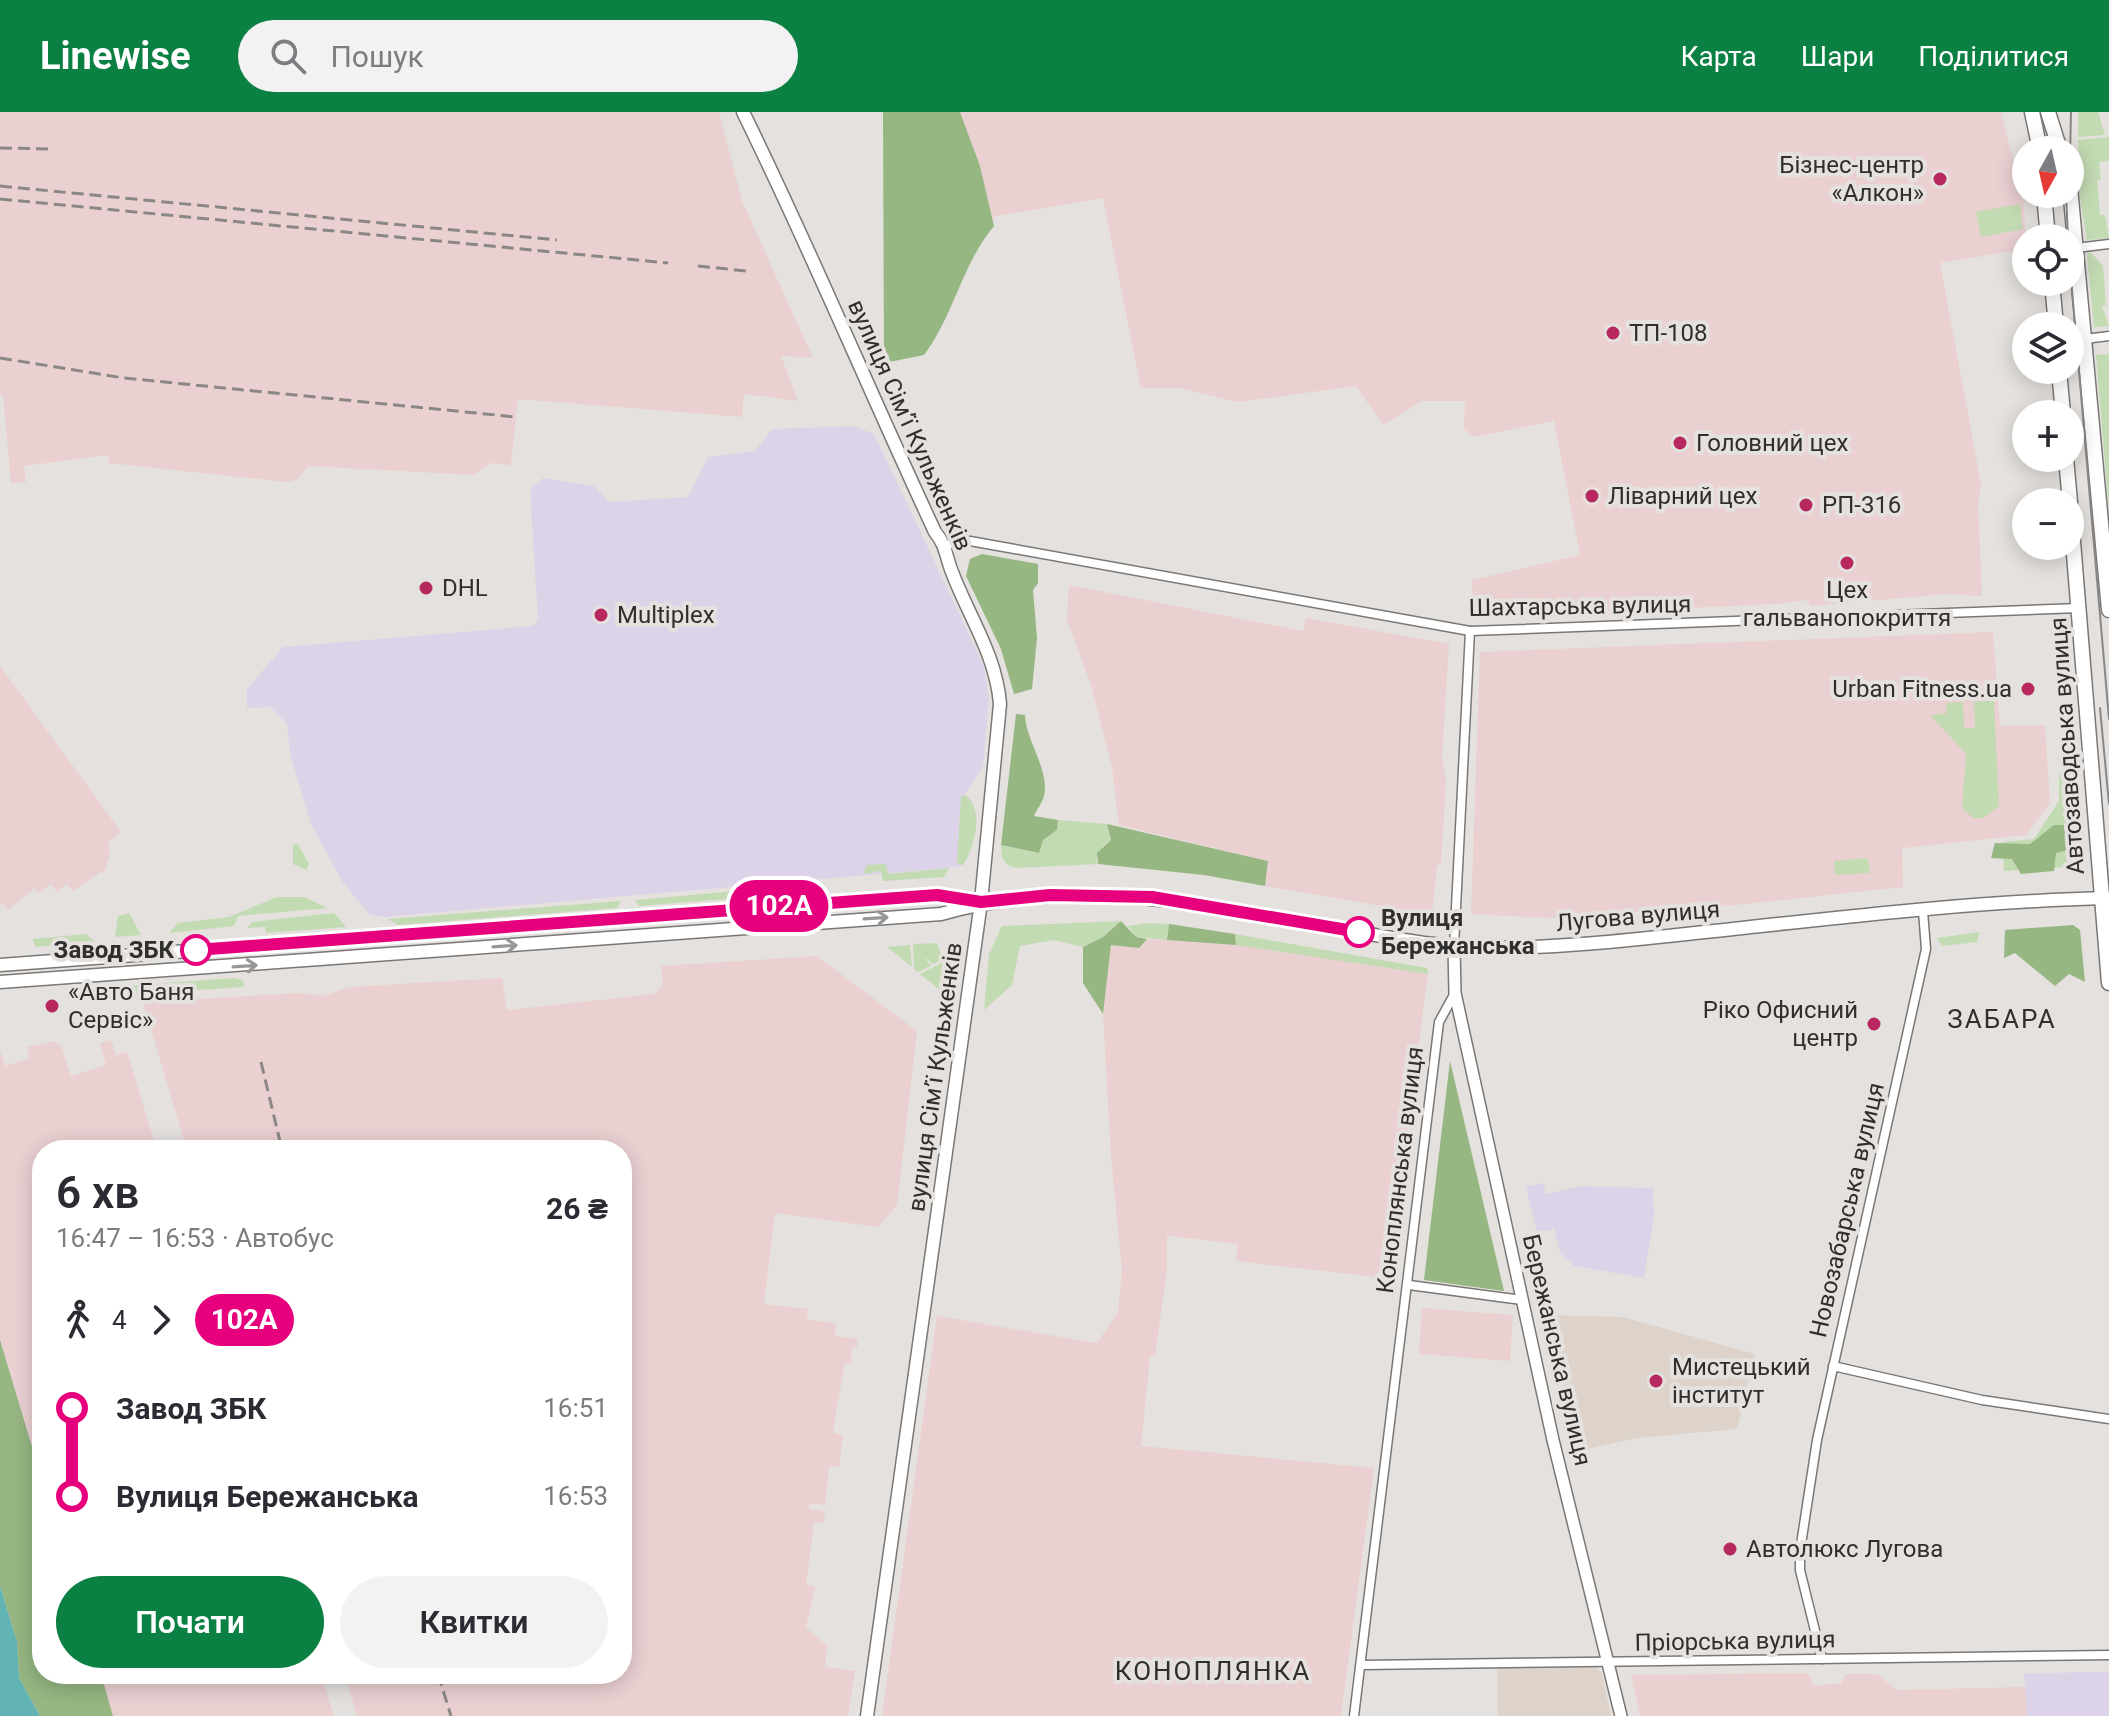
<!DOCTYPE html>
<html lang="uk">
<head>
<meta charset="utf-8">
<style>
  body { margin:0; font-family:Roboto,sans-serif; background:#f2f2f3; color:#2b2b33; height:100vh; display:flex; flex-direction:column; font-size:30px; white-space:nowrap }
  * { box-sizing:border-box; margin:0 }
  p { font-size:26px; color:#7c7c81 }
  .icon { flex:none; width:44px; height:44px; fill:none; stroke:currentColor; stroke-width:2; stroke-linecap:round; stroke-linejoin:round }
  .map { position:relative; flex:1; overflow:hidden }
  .panel { position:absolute; left:32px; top:1028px; width:600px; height:544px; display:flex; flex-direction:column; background:#fff; border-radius:32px; box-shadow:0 4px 20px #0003 }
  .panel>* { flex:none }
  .badge { padding:0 16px; border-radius:26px; font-size:28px; line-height:52px }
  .needle { width:52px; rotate:188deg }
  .fabs { position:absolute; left:2012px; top:24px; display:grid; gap:16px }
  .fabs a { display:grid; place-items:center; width:72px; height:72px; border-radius:50%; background:#fff; box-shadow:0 4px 20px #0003; font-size:40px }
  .map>.badge { position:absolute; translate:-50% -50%; box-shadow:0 0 0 4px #fff }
  .legs { display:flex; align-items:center; gap:12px; height:88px; padding:0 24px; font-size:26px }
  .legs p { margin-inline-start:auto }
  .summary { display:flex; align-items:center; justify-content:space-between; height:136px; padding:0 24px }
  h1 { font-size:44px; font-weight:600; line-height:60px }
  .action { display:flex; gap:16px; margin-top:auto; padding:16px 24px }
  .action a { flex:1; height:92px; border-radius:48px; background:#0b8043; color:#fff; font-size:32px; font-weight:600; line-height:92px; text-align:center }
  .action a+a { background:#f2f2f3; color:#2b2b33 }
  ul { padding:0 24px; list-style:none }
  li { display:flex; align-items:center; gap:28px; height:88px; font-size:30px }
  li i { display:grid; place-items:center; width:12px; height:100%; margin:0 10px; background:currentColor }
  li i::after { content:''; width:20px; height:20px; margin:-10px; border:6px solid; border-radius:50%; background:#fff }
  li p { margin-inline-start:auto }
  li:first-child i { background:linear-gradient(#0000 50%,currentColor 0) }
  li:last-child i { background:linear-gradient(currentColor 50%,#0000 0) }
  header { display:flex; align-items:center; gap:48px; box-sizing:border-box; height:112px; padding:0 40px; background:#0b8043; color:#fff }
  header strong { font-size:38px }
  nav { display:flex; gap:44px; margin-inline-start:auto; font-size:28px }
  .search { width:560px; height:72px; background:#f2f2f3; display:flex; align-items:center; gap:20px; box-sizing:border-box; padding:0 28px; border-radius:44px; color:#7c7c81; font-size:30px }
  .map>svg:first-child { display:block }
  .commercial { fill:#ddd3e8 }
  .industrial { fill:#ebd0d2 }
  .built { fill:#ddd3cb }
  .green { fill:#c3dbb3 }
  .forest { fill:#96b682 }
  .water { fill:#62b3b4 }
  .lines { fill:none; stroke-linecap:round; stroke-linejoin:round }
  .minor-casing { stroke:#7a7775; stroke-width:11 }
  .tertiary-casing { stroke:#7a7775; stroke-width:14 }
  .secondary-casing { stroke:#7a7775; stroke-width:15 }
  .primary-casing { stroke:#7a7775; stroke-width:17 }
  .minor { stroke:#fff; stroke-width:8 }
  .tertiary { stroke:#fff; stroke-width:11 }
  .secondary { stroke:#fff; stroke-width:12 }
  .primary { stroke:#fff; stroke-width:14 }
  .tram { stroke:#8a8886; stroke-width:2 }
  .rail { stroke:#8a8886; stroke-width:3; stroke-dasharray:12 6; stroke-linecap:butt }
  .oneway { stroke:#989796 }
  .line-1-casing { stroke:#fff; stroke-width:18 }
  .line-1 { stroke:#e6007e; stroke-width:12 }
  .poi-dot { fill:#b7295e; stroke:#e4e1de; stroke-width:3 }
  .stop-1-dot { fill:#fff; stroke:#e6007e; stroke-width:4 }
  .labels { text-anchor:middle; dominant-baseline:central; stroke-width:8; stroke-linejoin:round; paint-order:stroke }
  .poi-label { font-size:24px; fill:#302f2e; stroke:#e4e1de; text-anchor:start }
  .street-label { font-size:24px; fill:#302f2e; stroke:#e4e1de }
  .stop-label { font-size:24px; font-weight:bold; fill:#302f2e; stroke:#e4e1de; text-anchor:start }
  .neighbourhood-label { font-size:26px; letter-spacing:2px; fill:#302f2e; stroke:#e4e1de }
</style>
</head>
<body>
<header>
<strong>Linewise</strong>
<div class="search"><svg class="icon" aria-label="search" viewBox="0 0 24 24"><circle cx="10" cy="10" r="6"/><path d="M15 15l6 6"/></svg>Пошук</div>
<nav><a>Карта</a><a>Шари</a><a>Поділитися</a></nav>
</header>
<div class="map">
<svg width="2109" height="1604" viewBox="0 0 2109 1604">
  <rect width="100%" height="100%" fill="#e4e1de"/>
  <g class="commercial">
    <path d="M 853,314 L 874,322 L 984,554 L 989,587 L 983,655 L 964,684 L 959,755 L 385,805 L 370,803 L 343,771 L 311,712 L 290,642 L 287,612 L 270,595 L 247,596 L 247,577 L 283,535 L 533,514 L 538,507 L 530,378 L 543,366 L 594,374 L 609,390 L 688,385 L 708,345 L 755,339 L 772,317 Z"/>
    <path d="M 1543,1071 L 1546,1082 L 1581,1074 L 1653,1076 L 1654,1105 L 1644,1166 L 1574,1154 L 1560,1141 L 1554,1117 L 1537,1121 L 1526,1075 Z"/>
    <path d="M 2109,1560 L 2109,1604 L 2027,1604 L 2024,1561 Z"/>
  </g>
  <g class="industrial">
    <path d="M 0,0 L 719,0 L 742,89 L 813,246 L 781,244 L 798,289 L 744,282 L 742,305 L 518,287 L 511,353 L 490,351 L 474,363 L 308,354 L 298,367 L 287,370 L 109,351 L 108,343 L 24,354 L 26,370 L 11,371 L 3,284 L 0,281 Z"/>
    <path d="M 960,0 L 2001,0 L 2024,91 L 2026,137 L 1940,151 L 1981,372 L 1978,392 L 1982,484 L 1947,482 L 1810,494 L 1808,488 L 1777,492 L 1482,505 L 1473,501 L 1472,468 L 1580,443 L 1554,309 L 1474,325 L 1464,317 L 1465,289 L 1422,289 L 1383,313 L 1356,274 L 1238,290 L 1179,276 L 1141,276 L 1103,86 L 992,105 L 980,54 Z"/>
    <path d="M 1069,473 L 1303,519 L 1306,506 L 1449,532 L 1442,645 L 1446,669 L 1441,753 L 1437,753 L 1432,803 L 1265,774 L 1268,749 L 1119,713 L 1112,655 L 1091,573 L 1067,508 Z"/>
    <path d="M 1993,520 L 2000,614 L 2045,613 L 2050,691 L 2026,723 L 1902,736 L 1903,775 L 1726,794 L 1548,806 L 1471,802 L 1480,540 Z"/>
    <path d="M 0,554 L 121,720 L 108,731 L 110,742 L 104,762 L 102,759 L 73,779 L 67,772 L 57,780 L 51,772 L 38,781 L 35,776 L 8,798 L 3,792 L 0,793 Z"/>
    <path d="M 1147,827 L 1257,834 L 1428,862 L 1399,1082 L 1403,1083 L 1393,1167 L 1236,1149 L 1238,1132 L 1167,1124 L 1167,1158 L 1155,1244 L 1150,1244 L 1141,1334 L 1374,1356 L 1341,1604 L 882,1604 L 937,1204 L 1097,1231 L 1118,1200 L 1122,1159 L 1111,1044 L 1103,902 L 1111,832 L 1139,836 Z"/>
    <path d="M 817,844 L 917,919 L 897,1093 L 878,1115 L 775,1101 L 764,1192 L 808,1197 L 807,1208 L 836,1211 L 835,1224 L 858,1227 L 857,1235 L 852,1235 L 851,1251 L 845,1251 L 836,1301 L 833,1321 L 843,1323 L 839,1355 L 829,1354 L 825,1393 L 810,1391 L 809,1397 L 825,1399 L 824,1411 L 814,1410 L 806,1473 L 815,1475 L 806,1515 L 827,1534 L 825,1555 L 855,1559 L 848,1604 L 357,1604 L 345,1562 L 622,1562 L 622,1038 L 187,1038 L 143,890 L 300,881 L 323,884 L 349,875 L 502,866 L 507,898 L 655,882 L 663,872 L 661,854 Z"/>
    <path d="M 111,928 L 116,943 L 127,940 L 157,1038 L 42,1038 L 42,1368 L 0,1228 L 0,939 L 5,954 L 30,946 L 27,935 L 56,929 L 58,934 L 61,933 L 71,964 L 106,953 L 100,931 Z"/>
    <path d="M 1422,1196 L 1513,1203 L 1510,1249 L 1419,1242 Z"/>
    <path d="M 1808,1561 L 1814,1574 L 1841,1571 L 1846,1562 L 1877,1562 L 1897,1578 L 2025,1575 L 2027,1604 L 1640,1604 L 1631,1563 Z"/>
    <path d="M 101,1562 L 321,1562 L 334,1604 L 113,1604 Z"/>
  </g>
  <g class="built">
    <path d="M 1545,1203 L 1623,1205 L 1755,1242 L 1737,1317 L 1638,1326 L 1581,1338 Z"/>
    <path d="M 1596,1555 L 1602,1562 L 1611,1604 L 1498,1604 L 1497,1556 Z"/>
  </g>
  <g class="green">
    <path d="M 2078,0 L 2098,0 L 2105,23 L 2078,25 Z"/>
    <path d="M 2109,25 L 2109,49 L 2099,50 L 2101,67 L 2097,68 L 2100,103 L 2105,103 L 2109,126 L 2087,128 L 2079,81 L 2078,28 Z"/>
    <path d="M 2020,92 L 2023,117 L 1981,125 L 1976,100 Z"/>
    <path d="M 2090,140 L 2103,153 L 2106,193 L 2102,194 L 2109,214 L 2094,215 L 2087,143 Z"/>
    <path d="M 2109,242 L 2109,400 L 2096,243 Z"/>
    <path d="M 1994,588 L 1999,694 L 1984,706 L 1973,706 L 1962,696 L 1966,642 L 1930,603 L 1947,601 L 1946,591 L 1963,590 L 1964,616 L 1975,616 L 1974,590 Z"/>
    <path d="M 2067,659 L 2068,755 L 2004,759 L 2002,730 L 2034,727 L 2059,689 L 2059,660 Z"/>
    <path d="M 966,683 C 985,699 974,737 963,753 L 957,752 L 961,684 Z"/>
    <path d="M 1058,708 L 1107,712 L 1111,728 L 1104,733 L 1096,747 L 1098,752 L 1017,756 C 1003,753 1001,746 1001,733 L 1036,741 L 1043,728 L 1057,718 Z"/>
    <path d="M 298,732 L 309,752 L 306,758 L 293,752 L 293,733 Z"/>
    <path d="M 1868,746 L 1870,761 L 1835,763 L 1834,749 Z"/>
    <path d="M 886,752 L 888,762 L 949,756 L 944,765 L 883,769 L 881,759 L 863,762 L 867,753 Z"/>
    <path d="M 803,773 L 803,781 L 639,794 L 635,788 Z"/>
    <path d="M 277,785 L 304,785 L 328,796 L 238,804 L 234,814 L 169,821 L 178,811 L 229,805 Z"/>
    <path d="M 621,789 L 617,796 L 398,813 L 388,807 Z"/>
    <path d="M 129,801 L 141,823 L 115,825 L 118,804 Z"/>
    <path d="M 334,801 L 346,815 L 266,821 L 265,815 L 247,816 L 252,810 Z"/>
    <path d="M 1121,809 L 1103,825 L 1083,835 L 1054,828 L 1020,834 L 1012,873 L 984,898 L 989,842 L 1002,814 Z"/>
    <path d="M 1147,811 L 1169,812 L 1167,828 L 1136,825 L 1128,814 Z"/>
    <path d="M 1979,820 L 1977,830 L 1942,834 L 1937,826 Z"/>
    <path d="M 86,822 L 95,830 L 35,835 L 33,827 Z"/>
    <path d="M 1235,822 L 1427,856 L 1428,862 L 1236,833 Z"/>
    <path d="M 937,831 L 943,847 L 933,852 L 924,845 L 931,854 L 918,860 L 914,857 L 913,832 Z"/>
    <path d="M 910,833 L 912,855 L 887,835 Z"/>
    <path d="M 943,850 L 940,878 L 920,862 Z"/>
    <path d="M 234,866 L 243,868 L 244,875 L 119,883 L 123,874 Z"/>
  </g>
  <g class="forest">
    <path d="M 883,0 L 960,0 L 980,54 L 994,114 C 962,152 954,203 924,243 L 884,251 Z"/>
    <path d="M 982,442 L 1038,452 L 1038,471 L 1033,478 L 1037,526 L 1032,577 L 1014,582 L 1001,537 L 966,464 L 970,447 Z"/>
    <path d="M 1016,602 L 1025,603 C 1026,630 1052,661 1043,687 C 1041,693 1036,698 1034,704 L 1058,708 L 1057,718 L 1043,728 L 1039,741 L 1001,733 Z"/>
    <path d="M 1107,712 L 1268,749 L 1265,774 L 1204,763 L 1098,752 L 1097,741 L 1111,728 Z"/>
    <path d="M 2054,713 L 2066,713 L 2072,718 L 2072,737 L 2056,741 L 2054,759 L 2021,762 L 2012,747 L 1991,746 L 1995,731 L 2030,732 Z"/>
    <path d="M 1121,809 L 1136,825 L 1147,827 L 1139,836 L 1111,833 L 1103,902 L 1083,871 L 1083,835 L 1103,825 Z"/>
    <path d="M 1169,812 L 1235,822 L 1236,833 L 1167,828 Z"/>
    <path d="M 2073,813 L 2080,818 L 2085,870 L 2069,862 L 2055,874 L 2015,841 L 2004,846 L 2005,818 Z"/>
    <path d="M 1450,949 L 1504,1179 L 1424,1168 Z"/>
    <path d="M 0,1228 L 42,1368 L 42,1562 L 101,1562 L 113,1604 L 40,1604 L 19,1566 L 17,1530 L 0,1474 Z"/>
  </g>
  <path class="water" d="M 0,1474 L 17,1530 L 19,1566 L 40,1604 L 0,1604 Z"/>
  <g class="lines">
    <defs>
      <g id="minor">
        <path d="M 2076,136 L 2109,132"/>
        <path d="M 2085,227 L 2109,224"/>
        <path d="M 945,433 L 970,429 L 1470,519 L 2079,496"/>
        <path d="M 1454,835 L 1470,519"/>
        <path d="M 1409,1173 L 1522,1188"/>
        <path d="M 1833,1254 L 1982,1288 L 2109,1307"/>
        <path d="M 1822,1547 L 1800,1458 L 1800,1439 L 1817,1328 L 1926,837 L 1923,799"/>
        <path d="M 1362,1553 L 2109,1543"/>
        <path d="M 1354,1604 L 1439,910 L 1455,881"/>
      </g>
      <path id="tertiary" d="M 1454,835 L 1455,881 L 1553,1328 L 1621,1604"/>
      <g id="secondary">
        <path d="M 743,0 C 811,138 870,281 935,420 C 946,433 946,445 952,460 C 969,505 996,543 1000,592 L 981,790 L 867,1604"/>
        <path d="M 0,853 L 937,783 L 978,790"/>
        <path d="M 0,870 L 941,802 C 1077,763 1211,794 1347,818 C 1394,826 1442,836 1490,836 C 1568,836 1647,826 1724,818 C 1852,804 1981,789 2109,786"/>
      </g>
      <g id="primary">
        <path d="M 2032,0 L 2040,38"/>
        <path d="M 2048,0 L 2060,38"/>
        <path d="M 2070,75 L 2109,498"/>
        <path d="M 2044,82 L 2048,126"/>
        <path d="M 2052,170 L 2056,214"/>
        <path d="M 2059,258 L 2063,302"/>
        <path d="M 2066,346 L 2070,390"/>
        <path d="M 2070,393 L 2109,871"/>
      </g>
    </defs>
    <use href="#minor" class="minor-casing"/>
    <use href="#tertiary" class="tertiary-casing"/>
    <use href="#secondary" class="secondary-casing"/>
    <use href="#primary" class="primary-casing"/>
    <use href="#minor" class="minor"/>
    <use href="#tertiary" class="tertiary"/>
    <use href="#secondary" class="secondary"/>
    <use href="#primary" class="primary"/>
    <g class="tram">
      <path d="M 2070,46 L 2071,0"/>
      <path d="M 2066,82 L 2068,126"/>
      <path d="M 2070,155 L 2109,607"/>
      <path d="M 2100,596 L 2109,692"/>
    </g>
    <g class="rail">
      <path d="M 0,36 L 51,37"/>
      <path d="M 0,74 L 557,128"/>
      <path d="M 0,87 L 668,151"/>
      <path d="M 698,154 L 746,159"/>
      <path d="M 0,246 L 124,266 L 516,305"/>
      <path d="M 261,950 L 282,1038"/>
      <path d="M 438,1562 L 451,1604"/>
    </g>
  </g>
  <defs><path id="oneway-shaft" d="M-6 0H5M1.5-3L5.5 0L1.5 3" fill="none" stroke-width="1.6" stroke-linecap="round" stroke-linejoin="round" transform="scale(2)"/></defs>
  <g class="oneway">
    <use href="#oneway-shaft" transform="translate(876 806) rotate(-4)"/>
    <use href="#oneway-shaft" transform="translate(505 834) rotate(-4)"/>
    <use href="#oneway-shaft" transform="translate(245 854) rotate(-4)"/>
  </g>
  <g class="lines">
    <defs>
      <path id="line-1" d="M 196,838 L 937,783 L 981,790 L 1050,783 L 1152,785 L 1359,820"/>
    </defs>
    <use href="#line-1" class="line-1-casing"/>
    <use href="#line-1" class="line-1"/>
  </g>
  <g class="poi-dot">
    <circle cx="1940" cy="67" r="8"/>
    <circle cx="1613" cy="221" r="8"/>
    <circle cx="1680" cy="331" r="8"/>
    <circle cx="1592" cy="384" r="8"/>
    <circle cx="1806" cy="393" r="8"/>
    <circle cx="1847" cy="451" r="8"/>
    <circle cx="426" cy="476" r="8"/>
    <circle cx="601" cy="503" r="8"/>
    <circle cx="2028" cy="577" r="8"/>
    <circle cx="52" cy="894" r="8"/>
    <circle cx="1874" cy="912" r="8"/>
    <circle cx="1656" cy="1269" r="8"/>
    <circle cx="1730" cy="1437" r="8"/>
  </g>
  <g class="stop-1-dot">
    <circle cx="1359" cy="820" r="14"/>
    <circle cx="196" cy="838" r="14"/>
  </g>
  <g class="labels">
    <g class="poi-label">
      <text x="1924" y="53" text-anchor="end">Бізнес-центр<tspan x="1924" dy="28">«Алкон»</tspan></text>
      <text x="1629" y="221">ТП-108</text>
      <text x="1696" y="331">Головний цех</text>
      <text x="1608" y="384">Ліварний цех</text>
      <text x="1822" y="393">РП-316</text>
      <text x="442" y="476">DHL</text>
      <text x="1847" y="478" text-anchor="middle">Цех<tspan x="1847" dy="28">гальванопокриття</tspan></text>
      <text x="617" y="503">Multiplex</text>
      <text x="2012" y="577" text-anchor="end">Urban Fitness.ua</text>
      <text x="68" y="880">«Авто Баня<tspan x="68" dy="28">Сервіс»</tspan></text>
      <text x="1858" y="898" text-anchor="end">Ріко Офисний<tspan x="1858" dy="28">центр</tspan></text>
      <text x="1672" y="1255">Мистецький<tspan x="1672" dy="28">інститут</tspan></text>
      <text x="1746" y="1437">Автолюкс Лугова</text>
    </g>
    <g class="street-label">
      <text transform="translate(910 313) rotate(66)">вулиця Сімʼї Кульженків</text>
      <text transform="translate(1580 494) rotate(-1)">Шахтарська вулиця</text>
      <text transform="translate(2067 634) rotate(-94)">Автозаводська вулиця</text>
      <text transform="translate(1638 804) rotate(-5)">Лугова вулиця</text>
      <text transform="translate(935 965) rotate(-82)">вулиця Сімʼї Кульженків</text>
      <text transform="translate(1400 1058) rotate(-83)">Коноплянська вулиця</text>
      <text transform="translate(1847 1098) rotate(-77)">Новозабарська вулиця</text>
      <text transform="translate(1557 1238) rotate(77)">Бережанська вулиця</text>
      <text transform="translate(1735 1529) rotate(-1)">Пріорська вулиця</text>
    </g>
    <g class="stop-label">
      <text x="1381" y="806">Вулиця<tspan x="1381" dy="28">Бережанська</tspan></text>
      <text x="174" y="838" text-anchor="end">Завод ЗБК</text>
    </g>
    <g class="neighbourhood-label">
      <text x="2002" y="907">ЗАБАРА</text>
      <text x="1213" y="1559">КОНОПЛЯНКА</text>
    </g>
  </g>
</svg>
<div class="fabs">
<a><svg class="needle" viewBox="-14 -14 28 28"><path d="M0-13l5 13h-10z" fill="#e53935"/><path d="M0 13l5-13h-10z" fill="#7c7c81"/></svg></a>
<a><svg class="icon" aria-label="locate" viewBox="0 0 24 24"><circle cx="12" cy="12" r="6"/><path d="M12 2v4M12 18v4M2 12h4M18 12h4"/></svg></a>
<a><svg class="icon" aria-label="layers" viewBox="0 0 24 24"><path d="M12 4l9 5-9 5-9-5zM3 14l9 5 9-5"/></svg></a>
<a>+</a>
<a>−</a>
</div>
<b class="badge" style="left:779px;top:794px;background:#e6007e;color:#fff">102А</b>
<section class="panel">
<div class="summary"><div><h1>6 хв</h1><p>16:47 – 16:53 · Автобус</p></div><b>26 ₴</b></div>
<div class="legs"><svg class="icon" aria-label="walk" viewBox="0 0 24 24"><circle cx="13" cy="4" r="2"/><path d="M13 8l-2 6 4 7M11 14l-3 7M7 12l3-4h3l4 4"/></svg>4<svg class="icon" aria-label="forward" viewBox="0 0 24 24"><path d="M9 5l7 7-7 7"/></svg><b class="badge" style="background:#e6007e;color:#fff">102А</b></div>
<ul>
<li><i style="color:#e6007e"></i><b>Завод ЗБК</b><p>16:51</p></li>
<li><i style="color:#e6007e"></i><b>Вулиця Бережанська</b><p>16:53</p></li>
</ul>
<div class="action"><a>Почати</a><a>Квитки</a></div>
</section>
</div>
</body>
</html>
